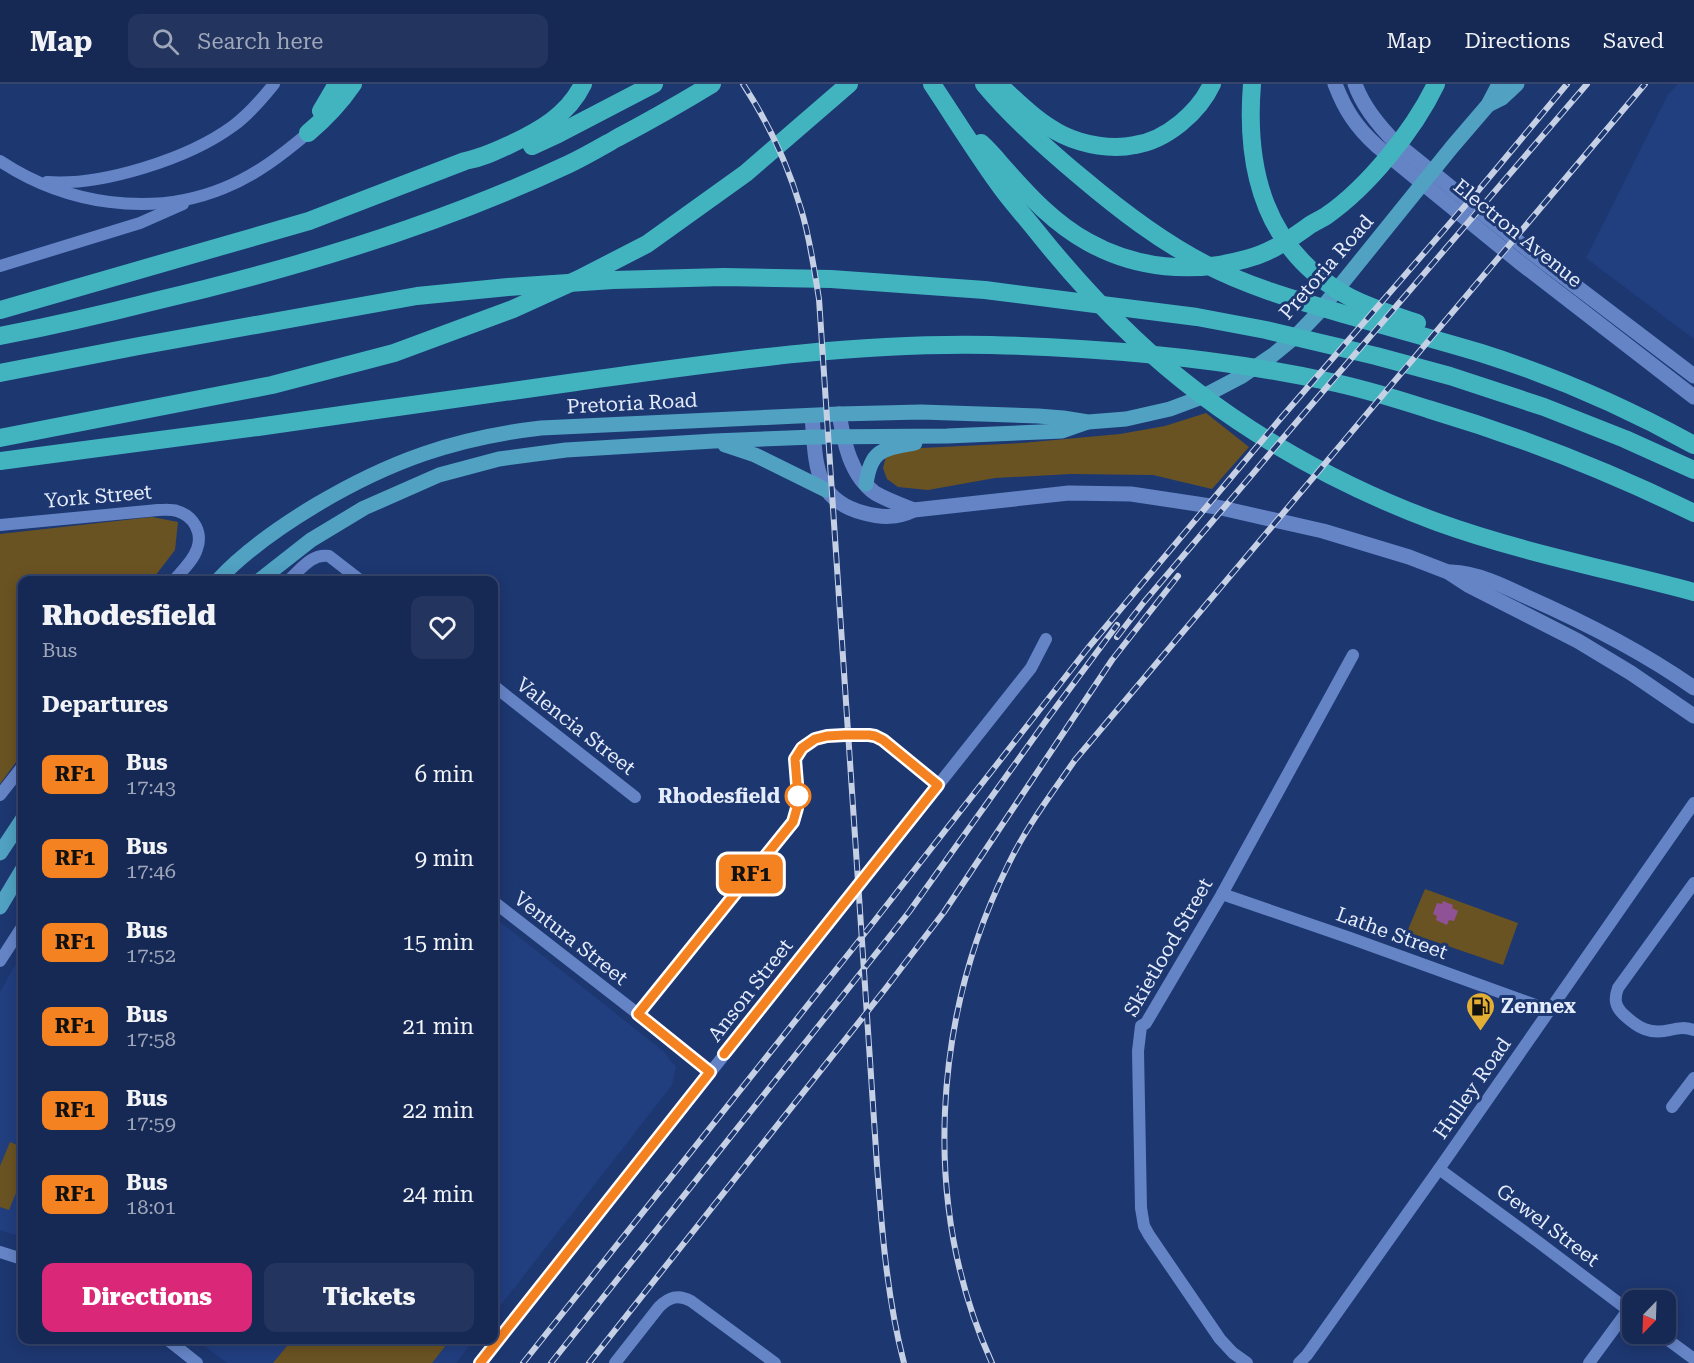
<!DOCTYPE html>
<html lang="en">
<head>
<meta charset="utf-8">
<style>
  body { margin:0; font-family:"Roboto Serif",serif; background:#23355f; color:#f1f3f6; height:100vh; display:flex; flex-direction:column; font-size:22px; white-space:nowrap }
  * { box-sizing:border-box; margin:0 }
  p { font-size:20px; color:#9ea6b9 }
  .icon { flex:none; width:33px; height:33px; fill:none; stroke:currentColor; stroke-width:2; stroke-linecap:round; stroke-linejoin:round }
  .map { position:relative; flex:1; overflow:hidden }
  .sheet { position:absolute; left:18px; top:492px; width:480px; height:768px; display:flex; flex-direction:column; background:#162955; border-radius:12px; box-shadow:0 3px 15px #0003,0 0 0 2px #35456c }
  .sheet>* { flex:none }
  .badge { padding:0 12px; border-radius:9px; font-size:21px; line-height:39px }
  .needle { width:39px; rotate:203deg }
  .controls { position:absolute; left:1622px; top:1206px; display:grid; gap:12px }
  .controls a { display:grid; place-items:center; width:54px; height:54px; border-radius:12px; background:#162955; box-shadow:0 3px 15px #0003,0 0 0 2px #35456c; font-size:30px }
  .map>.badge { position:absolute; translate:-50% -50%; box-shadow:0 0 0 3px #fff }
  h2 { padding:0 24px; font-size:22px; line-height:54px }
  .round { display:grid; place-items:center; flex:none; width:63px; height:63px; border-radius:12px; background:#23355f }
  .summary { display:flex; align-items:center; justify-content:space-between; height:102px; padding:0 24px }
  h1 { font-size:28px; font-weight:800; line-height:45px }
  .primary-button { display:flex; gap:12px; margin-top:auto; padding:12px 24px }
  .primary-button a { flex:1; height:69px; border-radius:12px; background:#db2777; color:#fff; font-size:24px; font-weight:800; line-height:69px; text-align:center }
  .primary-button a+a { background:#23355f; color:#f1f3f6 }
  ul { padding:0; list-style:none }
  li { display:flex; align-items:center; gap:18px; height:84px; padding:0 24px }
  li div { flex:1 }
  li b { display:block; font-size:22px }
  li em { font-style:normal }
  li .badge { min-width:66px; font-weight:700; text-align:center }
  header { display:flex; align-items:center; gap:36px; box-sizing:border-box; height:84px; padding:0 30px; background:#162955; border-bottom:2px solid #35456c }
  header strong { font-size:28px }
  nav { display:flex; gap:33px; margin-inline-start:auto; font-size:21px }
  .search { width:420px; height:54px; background:#23355f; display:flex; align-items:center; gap:15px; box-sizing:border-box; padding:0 21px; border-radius:12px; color:#9ea6b9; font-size:22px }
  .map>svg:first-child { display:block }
  .built { fill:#213e7f }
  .green { fill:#6a5322 }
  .water { fill:#905296 }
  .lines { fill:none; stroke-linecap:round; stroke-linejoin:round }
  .street { stroke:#6584c6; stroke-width:12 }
  .secondary { stroke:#6584c6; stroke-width:15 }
  .primary { stroke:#50a1c2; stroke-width:15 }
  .highway { stroke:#42b4bf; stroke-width:18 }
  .rail-casing { stroke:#c6d0e5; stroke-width:6 }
  .rail { stroke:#1d3771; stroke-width:4; stroke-dasharray:11; stroke-linecap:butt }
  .line-casing { stroke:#fff; stroke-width:14 }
  .line { stroke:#f58220; stroke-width:9 }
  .stop-dot { fill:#fff; stroke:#f58220; stroke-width:3 }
  .labels { text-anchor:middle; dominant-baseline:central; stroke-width:6; stroke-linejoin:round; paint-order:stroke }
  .street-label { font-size:20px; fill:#e4ebfa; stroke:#1d3771 }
  .stop-label { font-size:20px; font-weight:bold; fill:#e4ebfa; stroke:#1d3771; text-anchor:end }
  .poi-label { font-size:20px; font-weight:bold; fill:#e4ebfa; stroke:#1d3771; text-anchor:start }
</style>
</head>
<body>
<header>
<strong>Map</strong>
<div class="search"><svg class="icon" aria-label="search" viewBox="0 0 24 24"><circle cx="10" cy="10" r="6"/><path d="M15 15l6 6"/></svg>Search here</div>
<nav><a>Map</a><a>Directions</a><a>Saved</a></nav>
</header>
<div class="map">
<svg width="1694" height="1279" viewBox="0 0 1694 1279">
  <rect width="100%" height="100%" fill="#1d3771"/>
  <g class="built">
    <path d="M 1678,0 L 1694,0 L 1694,255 L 1586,174 L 1668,11 Z"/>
    <path d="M 494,833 L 663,967 L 676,983 L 672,1001 L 494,1230 Z"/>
    <path d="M 22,869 L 22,1153 L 0,1146 L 0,908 Z"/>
    <path d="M 197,1256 L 474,1256 L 456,1279 L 227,1279 Z"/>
  </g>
  <g class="green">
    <path d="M 1206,329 L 1249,363 L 1212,405 L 1153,391 L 1071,390 L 995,394 L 928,406 L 898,403 L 887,395 L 883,384 L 886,372 L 902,365 L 1022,359 L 1120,350 L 1165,342 Z"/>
    <path d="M 152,433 L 178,438 L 175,466 L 152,496 L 22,496 L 22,670 L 0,700 L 0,450 Z"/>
    <path d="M 1425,805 L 1518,839 L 1503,881 L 1407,848 Z"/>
    <path d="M 10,1058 L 22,1063 L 22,1094 L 9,1126 L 0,1123 L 0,1082 Z"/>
    <path d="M 292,1256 L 450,1256 L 432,1279 L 273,1279 Z"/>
  </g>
  <path class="water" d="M 1443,817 L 1453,821 L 1452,824 L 1458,827 L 1454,837 L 1449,836 L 1447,841 L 1436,836 L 1437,832 L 1433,830 L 1437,819 L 1442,820 Z"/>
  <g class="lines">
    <g class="street">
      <path d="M 0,77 C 65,120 151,134 224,104 C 256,91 282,71 308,49"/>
      <path d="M 47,98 C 102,102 188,75 233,42 C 248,31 262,15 274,0"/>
      <path d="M 0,182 L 140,139 L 183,120"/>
      <path d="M 0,441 L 158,426 C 164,426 171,425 177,427 C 194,432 203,449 197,465 C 193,477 182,487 174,496"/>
      <path d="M 289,496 C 301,485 312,469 329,472 L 360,496"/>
      <path d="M 494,602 L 635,713"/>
      <path d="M 0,711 L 22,683"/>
      <path d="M 1694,799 L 1618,904 C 1614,915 1615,922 1623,930 C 1638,944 1650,951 1670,946 C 1679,944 1685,943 1694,946"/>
      <path d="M 1222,810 L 1350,854 L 1549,926"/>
      <path d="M 494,818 L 651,940 L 710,988"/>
      <path d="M 0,877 L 22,843"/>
      <path d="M 1672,1023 L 1694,994"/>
      <path d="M 1439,1085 L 1537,1157 L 1632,1229"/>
      <path d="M 0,1168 L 22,1175"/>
      <path d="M 1660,1250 L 1694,1275"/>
      <path d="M 168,1256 L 197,1279"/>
      <path d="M 480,1279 L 1031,584 L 1046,555"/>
      <path d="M 615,1279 L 659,1223 C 669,1213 678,1210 691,1217 L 775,1279"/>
      <path d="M 1247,1279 L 1233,1269 L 1220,1255 L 1149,1151 L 1144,1142 L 1141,1124 L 1138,967 L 1141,942 L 1146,939 L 1222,810 L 1353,571"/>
      <path d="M 1299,1279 L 1307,1271 L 1439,1085 L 1694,719"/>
      <path d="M 1589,1279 L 1628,1226"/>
    </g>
    <g class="secondary">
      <path d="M 1335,0 C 1345,26 1356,43 1377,62 L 1518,177 L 1694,313"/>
      <path d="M 1355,0 C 1363,23 1379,42 1396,59 L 1527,165 L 1694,292"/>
      <path d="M 839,330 C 844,358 850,391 875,409 C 887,416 901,421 914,426"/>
      <path d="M 812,332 C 816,376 812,416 864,429 C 882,434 897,434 914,426 L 1069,409 L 1131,410 L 1217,423 L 1323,447 L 1409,473 L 1448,488 L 1468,501 L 1578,557 L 1631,589 L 1694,632"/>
      <path d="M 1451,488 C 1477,489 1502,501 1525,512 C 1584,538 1642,567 1694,604"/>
    </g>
    <g class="primary">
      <path d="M 1488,21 L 1502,14 L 1517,0"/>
      <path d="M 725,361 L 755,371 L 826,406"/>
      <path d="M 866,400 C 871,364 884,365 915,359"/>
      <path d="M 218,496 C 246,466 281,442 316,421 C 390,377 455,354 541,344 L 839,330 L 921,328 L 1038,332 L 1063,334 L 1088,338 L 1126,335 L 1170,325 L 1202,313 L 1242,292 L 1273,271 L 1295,253 L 1318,229 L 1452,63 L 1488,21 L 1499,0"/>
      <path d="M 260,496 L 311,456 L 364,424 L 439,391 L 499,375 L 566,366 L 714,357 L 814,353 L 947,352 L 1040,348 L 1062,347 L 1085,339"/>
      <path d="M 0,769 L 22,736"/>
      <path d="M 0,823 L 22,786"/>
    </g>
    <g class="highway">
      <path d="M 932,0 C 954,33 975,67 998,99 C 1009,115 1022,129 1034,144 C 1065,183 1097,219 1133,253 C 1219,335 1326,397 1437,438 C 1520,468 1608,485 1694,508"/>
      <path d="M 984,0 C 1013,35 1047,65 1082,94 C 1120,126 1160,157 1205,180 C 1247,202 1292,215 1337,228 C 1385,242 1434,255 1481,269 C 1554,292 1627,324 1694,361"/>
      <path d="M 998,0 C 1018,18 1038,39 1063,51 C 1084,61 1112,66 1135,61 C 1167,56 1199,28 1212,0"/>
      <path d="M 1252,0 C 1245,86 1265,164 1344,210 C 1366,223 1392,230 1417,239"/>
      <path d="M 321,27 L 337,0"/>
      <path d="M 308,49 C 326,34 340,19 353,0"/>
      <path d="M 981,59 C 991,68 998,77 1006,86 C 1030,113 1055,140 1088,158 C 1136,185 1193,190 1246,175 C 1270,169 1291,155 1310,141 C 1315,138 1321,135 1326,132 C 1368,103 1414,46 1436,0"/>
      <path d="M 532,62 L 558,50 L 654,0"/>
      <path d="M 0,226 L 309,137 L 465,77 C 481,74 494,68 509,61 C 539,47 568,31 583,0"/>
      <path d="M 0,252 C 52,242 104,230 155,217 C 297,184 437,142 569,80 C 586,72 601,63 617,54 C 649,37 681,19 712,0"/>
      <path d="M 0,289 L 139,262 L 417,212 L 508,203 L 613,196 L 724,193 L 831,195 L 985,206 L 1197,233 L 1266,246 L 1376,272 L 1450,292 L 1544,323 L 1625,355 L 1694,386"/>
      <path d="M 0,354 L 272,301 L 394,269 L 513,225 L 579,195 L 647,160 L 746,89 L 849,0"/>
      <path d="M 0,377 C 86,366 172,355 258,343 C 364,328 470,312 576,298 C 714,279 852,258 991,261 C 1106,264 1223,274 1336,299 C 1367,306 1397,315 1428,325 C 1519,352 1608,387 1694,429"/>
    </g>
    <defs>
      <g id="rail">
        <path d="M 743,0 C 768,38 788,81 801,125 C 810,154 814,185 819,215 L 877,1081 C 882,1148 887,1214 904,1279"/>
        <path d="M 1117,553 L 1144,518 L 1295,340 L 1587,0"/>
        <path d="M 523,1279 L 854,863 L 1088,564 L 1281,334 L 1477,108 L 1567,0"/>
        <path d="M 551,1279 L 909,828 L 1048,634 L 1117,541"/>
        <path d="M 589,1279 L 886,904 L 944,828 L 1112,576 L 1178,492"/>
        <path d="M 992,1279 C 920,1121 933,932 1009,779 C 1027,742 1052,709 1075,676 L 1645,0"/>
      </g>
    </defs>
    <use href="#rail" class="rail-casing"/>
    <use href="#rail" class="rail"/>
  </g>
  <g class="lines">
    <defs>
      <path id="line" d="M 480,1279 L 710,988 L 638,930 L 793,738 L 797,724 L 798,712 L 795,675 L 802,664 L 815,655 L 827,652 L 845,651 L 869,651 L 875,652 L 883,656 L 938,701 L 724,970"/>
    </defs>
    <use href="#line" class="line-casing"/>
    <use href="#line" class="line"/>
  </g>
  <defs>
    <symbol id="fuel-pin" viewBox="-11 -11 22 30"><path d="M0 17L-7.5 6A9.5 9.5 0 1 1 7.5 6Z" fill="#e3ae34" stroke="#1d3771"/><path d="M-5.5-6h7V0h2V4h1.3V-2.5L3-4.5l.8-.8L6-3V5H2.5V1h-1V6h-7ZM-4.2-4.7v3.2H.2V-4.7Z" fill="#111"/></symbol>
  </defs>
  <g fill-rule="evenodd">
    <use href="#fuel-pin" x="1464" y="906" width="33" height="45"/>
  </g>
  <circle class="stop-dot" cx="798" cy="712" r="12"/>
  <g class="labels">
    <g class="street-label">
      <text transform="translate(1518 149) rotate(39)">Electron Avenue</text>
      <text transform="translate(1326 183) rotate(-49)">Pretoria Road</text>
      <text transform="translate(632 319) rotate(-3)">Pretoria Road</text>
      <text transform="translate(98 412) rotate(-5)">York Street</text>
      <text transform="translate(576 642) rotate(38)">Valencia Street</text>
      <text transform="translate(1392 849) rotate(20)">Lathe Street</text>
      <text transform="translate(571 854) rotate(38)">Ventura Street</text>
      <text transform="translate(1168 863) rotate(-60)">Skietlood Street</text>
      <text transform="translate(750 906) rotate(-52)">Anson Street</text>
      <text transform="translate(1472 1004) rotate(-55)">Hulley Road</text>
      <text transform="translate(1548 1141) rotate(37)">Gewel Street</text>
    </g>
    <g class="stop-label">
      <text x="780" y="712">Rhodesfield</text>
    </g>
    <g class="poi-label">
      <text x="1501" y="922">Zennex</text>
    </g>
  </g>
</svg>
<div class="controls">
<a><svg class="needle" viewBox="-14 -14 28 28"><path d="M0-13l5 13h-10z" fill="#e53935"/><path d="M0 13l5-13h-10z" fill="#9ea6b9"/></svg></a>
</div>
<b class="badge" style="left:751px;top:790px;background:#f58220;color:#111">RF1</b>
<section class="sheet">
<div class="summary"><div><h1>Rhodesfield</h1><p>Bus</p></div><a class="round"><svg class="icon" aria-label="heart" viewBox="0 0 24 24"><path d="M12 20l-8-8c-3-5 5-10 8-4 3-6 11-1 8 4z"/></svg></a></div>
<h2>Departures</h2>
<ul>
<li><span class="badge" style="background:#f58220;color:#111">RF1</span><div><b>Bus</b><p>17:43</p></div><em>6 min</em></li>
<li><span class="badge" style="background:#f58220;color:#111">RF1</span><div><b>Bus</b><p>17:46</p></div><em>9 min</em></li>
<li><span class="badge" style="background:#f58220;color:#111">RF1</span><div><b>Bus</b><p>17:52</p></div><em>15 min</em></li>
<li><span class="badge" style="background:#f58220;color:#111">RF1</span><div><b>Bus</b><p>17:58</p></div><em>21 min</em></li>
<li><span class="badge" style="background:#f58220;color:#111">RF1</span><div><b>Bus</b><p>17:59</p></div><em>22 min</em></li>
<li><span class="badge" style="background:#f58220;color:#111">RF1</span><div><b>Bus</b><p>18:01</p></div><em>24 min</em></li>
</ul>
<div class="primary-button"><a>Directions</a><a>Tickets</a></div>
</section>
</div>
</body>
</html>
